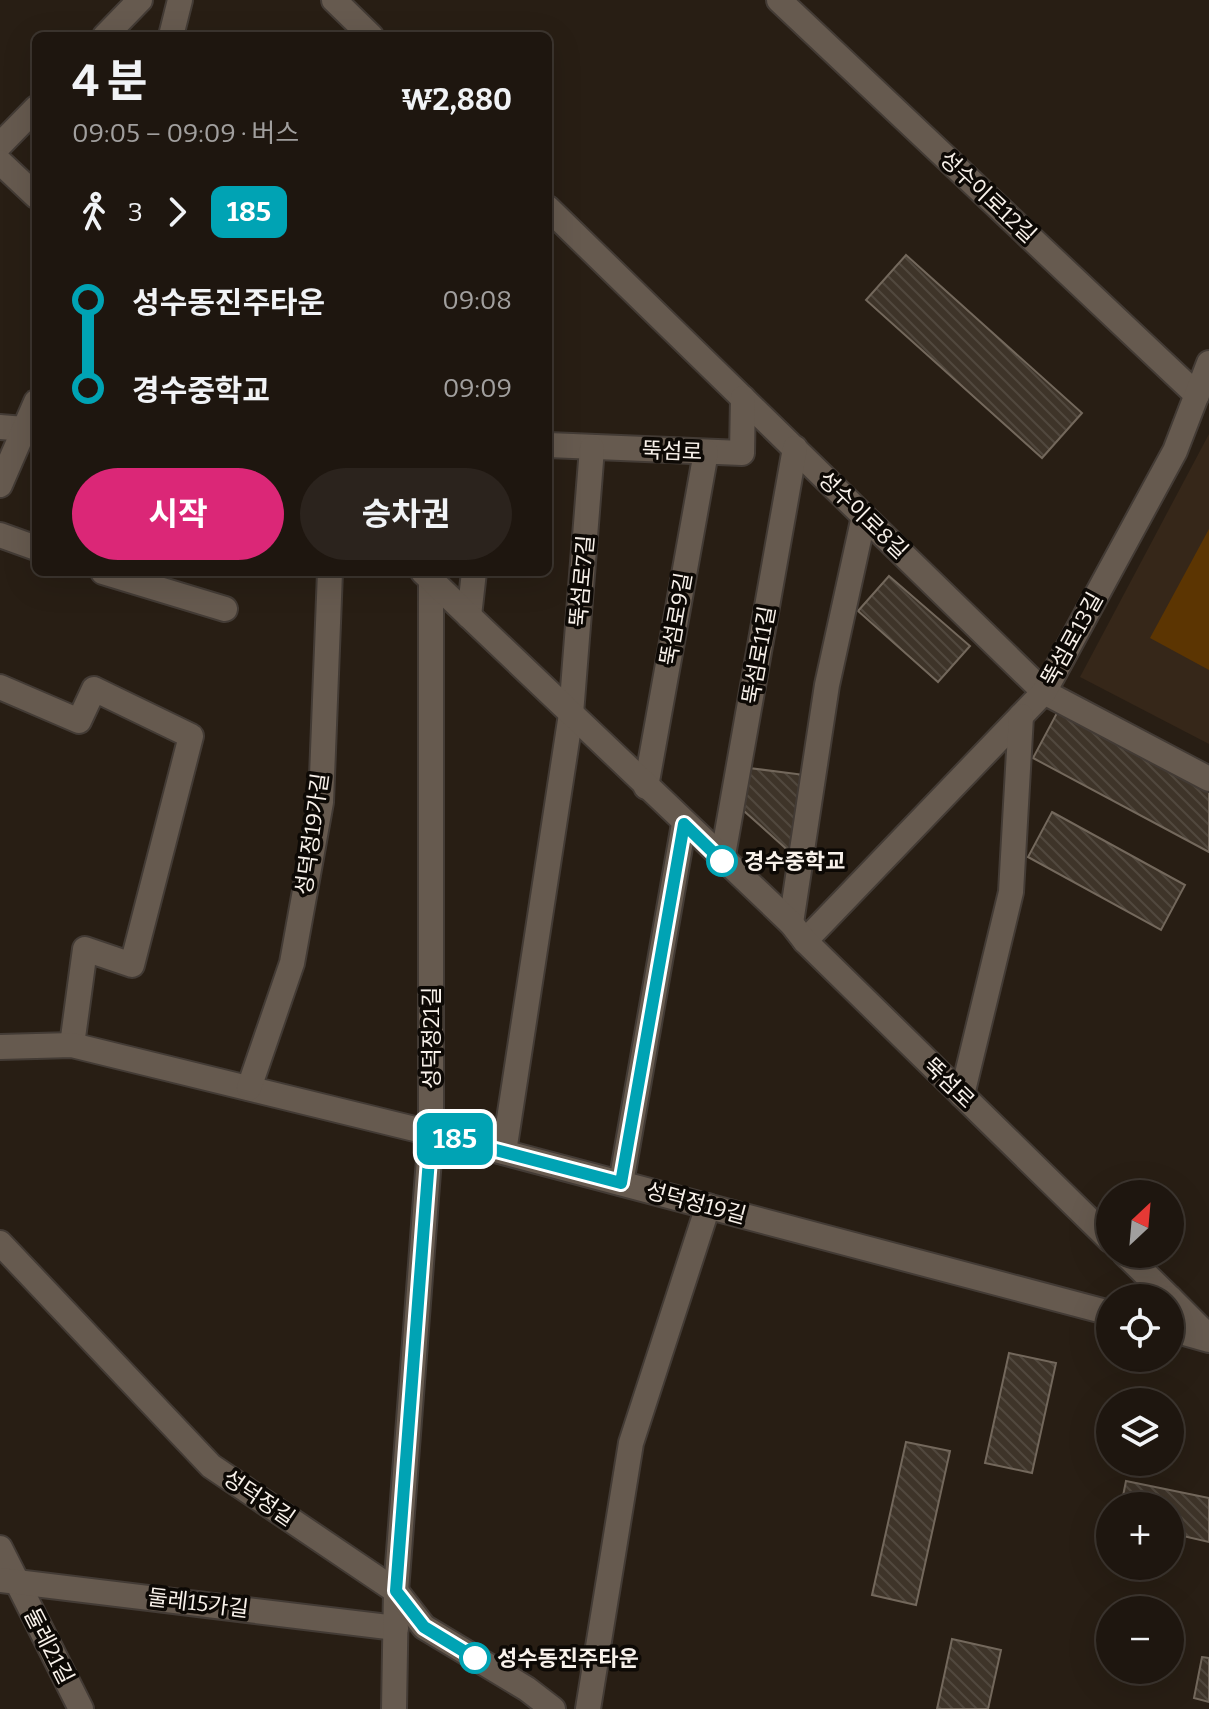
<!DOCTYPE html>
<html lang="ko">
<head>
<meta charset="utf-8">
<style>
  body { margin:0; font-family:Bitter,"Noto Sans KR",serif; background:#2b231d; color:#f1f3f6; height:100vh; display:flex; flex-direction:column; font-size:30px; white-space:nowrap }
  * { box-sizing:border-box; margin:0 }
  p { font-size:26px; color:#a19f9e }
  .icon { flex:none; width:44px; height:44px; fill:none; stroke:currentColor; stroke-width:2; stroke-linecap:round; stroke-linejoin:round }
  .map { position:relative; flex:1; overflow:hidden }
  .panel { position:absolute; left:32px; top:32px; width:520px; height:544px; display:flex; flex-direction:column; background:#1e160f; border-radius:12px; box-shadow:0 8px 32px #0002,0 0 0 2px #3c352f }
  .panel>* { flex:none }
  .badge { padding:0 16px; border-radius:12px; font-size:28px; line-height:52px }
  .needle { width:52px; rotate:26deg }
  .fabs { position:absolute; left:1096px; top:1180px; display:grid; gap:16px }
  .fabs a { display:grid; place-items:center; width:88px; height:88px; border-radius:50%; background:#1e160f; box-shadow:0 8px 32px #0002,0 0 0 2px #3c352f; font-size:40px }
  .map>.badge { position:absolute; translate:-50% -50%; box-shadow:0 0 0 4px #fff }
  .legs { display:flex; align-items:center; gap:12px; height:88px; padding:0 40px; font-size:26px }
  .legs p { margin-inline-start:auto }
  .headline { display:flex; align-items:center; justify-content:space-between; height:136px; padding:0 40px }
  h1 { font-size:44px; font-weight:700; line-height:60px }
  .action { display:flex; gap:16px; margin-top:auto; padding:16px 40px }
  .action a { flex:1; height:92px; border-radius:48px; background:#db2777; color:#fff; font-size:32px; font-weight:700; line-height:92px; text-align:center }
  .action a+a { background:#2b231d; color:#f1f3f6 }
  ul { padding:0 40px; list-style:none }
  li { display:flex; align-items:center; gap:28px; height:88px; font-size:30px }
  li i { display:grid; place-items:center; width:12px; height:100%; margin:0 10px; background:currentColor }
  li i::after { content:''; width:20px; height:20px; margin:-10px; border:6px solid; border-radius:50%; background:#1e160f }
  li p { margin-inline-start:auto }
  li:first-child i { background:linear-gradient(#0000 50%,currentColor 0) }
  li:last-child i { background:linear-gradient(currentColor 50%,#0000 0) }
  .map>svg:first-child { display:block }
  .built { fill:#362719 }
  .pitch { fill:#5c3502 }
  .building { fill:url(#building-back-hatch); stroke:#73685c; stroke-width:2 }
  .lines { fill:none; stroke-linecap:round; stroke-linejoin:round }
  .street-casing { stroke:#433b35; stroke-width:28 }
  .secondary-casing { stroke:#433b35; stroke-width:28 }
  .street { stroke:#665a4f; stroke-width:24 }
  .secondary { stroke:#665a4f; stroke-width:24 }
  .line-1-casing { stroke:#fff; stroke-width:18 }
  .line-1 { stroke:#00a3b4; stroke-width:12 }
  .stop-1-dot { fill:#fff; stroke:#00a3b4; stroke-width:4 }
  .labels { text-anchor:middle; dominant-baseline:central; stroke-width:7; stroke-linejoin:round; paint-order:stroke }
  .street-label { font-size:22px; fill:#f8f1ea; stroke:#0d0905 }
  .stop-label { font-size:22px; font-weight:bold; fill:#f8f1ea; stroke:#0d0905; text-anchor:start }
</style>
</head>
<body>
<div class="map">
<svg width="1209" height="1709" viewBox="0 0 1209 1709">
  <defs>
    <pattern id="building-back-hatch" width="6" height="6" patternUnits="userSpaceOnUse" patternTransform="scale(2)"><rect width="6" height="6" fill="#3e3429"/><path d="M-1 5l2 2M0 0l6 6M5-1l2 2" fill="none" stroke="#51483e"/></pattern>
  </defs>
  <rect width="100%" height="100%" fill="#281e14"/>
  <path class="built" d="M 1209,434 L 1209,744 L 1080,677 Z"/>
  <path class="pitch" d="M 1209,529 L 1209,670 L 1150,638 Z"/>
  <g class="building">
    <path d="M 906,255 L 1082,413 L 1042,458 L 866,300 Z"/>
    <path d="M 889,576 L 970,646 L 938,682 L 858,611 Z"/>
    <path d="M 1058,711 L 1209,791 L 1209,852 L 1033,758 Z"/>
    <path d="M 749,768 L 805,775 L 792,854 L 744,811 Z"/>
    <path d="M 1052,812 L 1185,885 L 1161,930 L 1028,857 Z"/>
    <path d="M 1009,1353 L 1056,1363 L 1032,1473 L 985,1463 Z"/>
    <path d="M 906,1442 L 950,1451 L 916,1605 L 872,1595 Z"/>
    <path d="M 1126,1481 L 1209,1498 L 1209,1542 L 1170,1533 L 1170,1506 L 1121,1506 Z"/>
    <path d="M 952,1639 L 1001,1650 L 988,1709 L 937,1709 Z"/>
    <path d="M 1202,1657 L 1209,1658 L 1209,1702 L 1194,1698 Z"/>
  </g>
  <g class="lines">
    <defs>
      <g id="street">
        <path d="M 334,0 L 371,36"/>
        <path d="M 779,0 L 1197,395"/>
        <path d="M 171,36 L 180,0"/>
        <path d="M 548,208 L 1044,692 L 1209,779"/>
        <path d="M 0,427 L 24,429"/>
        <path d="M 548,445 L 742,453 L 743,398"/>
        <path d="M 0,485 L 36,402"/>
        <path d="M 0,535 L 36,548"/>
        <path d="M 103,572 L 225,609"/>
        <path d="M 469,616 L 474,572"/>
        <path d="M 0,687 L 79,721 L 94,689 L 191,736 L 132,965 L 85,949 L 72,1045"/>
        <path d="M 646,787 L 706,452"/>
        <path d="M 722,861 L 795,448"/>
        <path d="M 791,923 L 827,685 L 864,516"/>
        <path d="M 805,941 L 1044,692 L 1175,451 L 1209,363"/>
        <path d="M 0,1047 L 72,1045 L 431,1133 L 1110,1313"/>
        <path d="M 249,1088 L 292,963 L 321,802 L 330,572"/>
        <path d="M 962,1095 L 1011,892 L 1021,716"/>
        <path d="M 504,1152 L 571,714 L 592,448"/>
        <path d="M 621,1183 L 684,824"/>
        <path d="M 1170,1329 L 1209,1340"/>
        <path d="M 0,1548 L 81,1709"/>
        <path d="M 0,1580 L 396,1628"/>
        <path d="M 394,1709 L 396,1591 L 431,1133 L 431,580"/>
        <path d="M 588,1709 L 631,1443 L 708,1206"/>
      </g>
      <g id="secondary">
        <path d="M 105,36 L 140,0"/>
        <path d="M 0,145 L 36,108"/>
        <path d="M 0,162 L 36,196"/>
        <path d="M 423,572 L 791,923 L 805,941 L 1110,1240"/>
        <path d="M 0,1243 L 211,1466 L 396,1591 L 424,1627 L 527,1689 L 553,1709"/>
        <path d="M 1125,1254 L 1170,1298"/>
        <path d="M 1170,1298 L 1209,1337"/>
      </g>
    </defs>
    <use href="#street" class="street-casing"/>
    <use href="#secondary" class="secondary-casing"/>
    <use href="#street" class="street"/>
    <use href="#secondary" class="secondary"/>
  </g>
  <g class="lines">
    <defs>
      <path id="line-1" d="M 475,1658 L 424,1627 L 396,1591 L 431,1133 L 621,1183 L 684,824 L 722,861"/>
    </defs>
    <use href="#line-1" class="line-1-casing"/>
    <use href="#line-1" class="line-1"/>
  </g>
  <g class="stop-1-dot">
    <circle cx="722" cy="861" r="14"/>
    <circle cx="475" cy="1658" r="14"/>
  </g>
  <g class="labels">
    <g class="street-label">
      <text transform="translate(988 197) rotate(43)">성수이로12길</text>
      <text transform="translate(672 451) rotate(2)">뚝섬로</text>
      <text transform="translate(863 515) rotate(44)">성수이로8길</text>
      <text transform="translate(582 581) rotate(-85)">뚝섬로7길</text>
      <text transform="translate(676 619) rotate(-80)">뚝섬로9길</text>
      <text transform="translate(1072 639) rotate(-61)">뚝섬로13길</text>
      <text transform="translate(759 655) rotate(-80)">뚝섬로11길</text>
      <text transform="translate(312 834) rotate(-82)">성덕정19가길</text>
      <text transform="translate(431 1038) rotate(-90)">성덕정21길</text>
      <text transform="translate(949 1083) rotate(44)">뚝섬로</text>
      <text transform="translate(696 1203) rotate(15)">성덕정19길</text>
      <text transform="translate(259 1498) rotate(34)">성덕정길</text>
      <text transform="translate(198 1603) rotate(7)">둘레15가길</text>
      <text transform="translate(49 1646) rotate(63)">둘레21길</text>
    </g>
    <g class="stop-label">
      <text x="744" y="861">경수중학교</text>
      <text x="497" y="1658">성수동진주타운</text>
    </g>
  </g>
</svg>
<div class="fabs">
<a><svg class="needle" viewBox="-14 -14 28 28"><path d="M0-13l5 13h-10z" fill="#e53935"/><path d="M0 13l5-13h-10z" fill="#a19f9e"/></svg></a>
<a><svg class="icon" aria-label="locate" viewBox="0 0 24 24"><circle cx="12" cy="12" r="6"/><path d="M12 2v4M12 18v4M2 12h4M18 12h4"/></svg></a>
<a><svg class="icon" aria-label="layers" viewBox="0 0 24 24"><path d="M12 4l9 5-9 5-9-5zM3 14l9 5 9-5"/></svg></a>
<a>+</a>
<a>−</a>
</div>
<b class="badge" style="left:455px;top:1139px;background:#00a3b4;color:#fff">185</b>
<section class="panel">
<div class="headline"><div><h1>4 분</h1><p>09:05 – 09:09 · 버스</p></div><b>₩2,880</b></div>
<div class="legs"><svg class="icon" aria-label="walk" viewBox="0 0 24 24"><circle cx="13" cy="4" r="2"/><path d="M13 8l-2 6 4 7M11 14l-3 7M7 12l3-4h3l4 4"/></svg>3<svg class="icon" aria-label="forward" viewBox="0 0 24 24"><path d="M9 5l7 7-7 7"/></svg><b class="badge" style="background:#00a3b4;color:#fff">185</b></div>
<ul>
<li><i style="color:#00a3b4"></i><b>성수동진주타운</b><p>09:08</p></li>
<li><i style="color:#00a3b4"></i><b>경수중학교</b><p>09:09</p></li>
</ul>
<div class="action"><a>시작</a><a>승차권</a></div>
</section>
</div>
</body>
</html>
